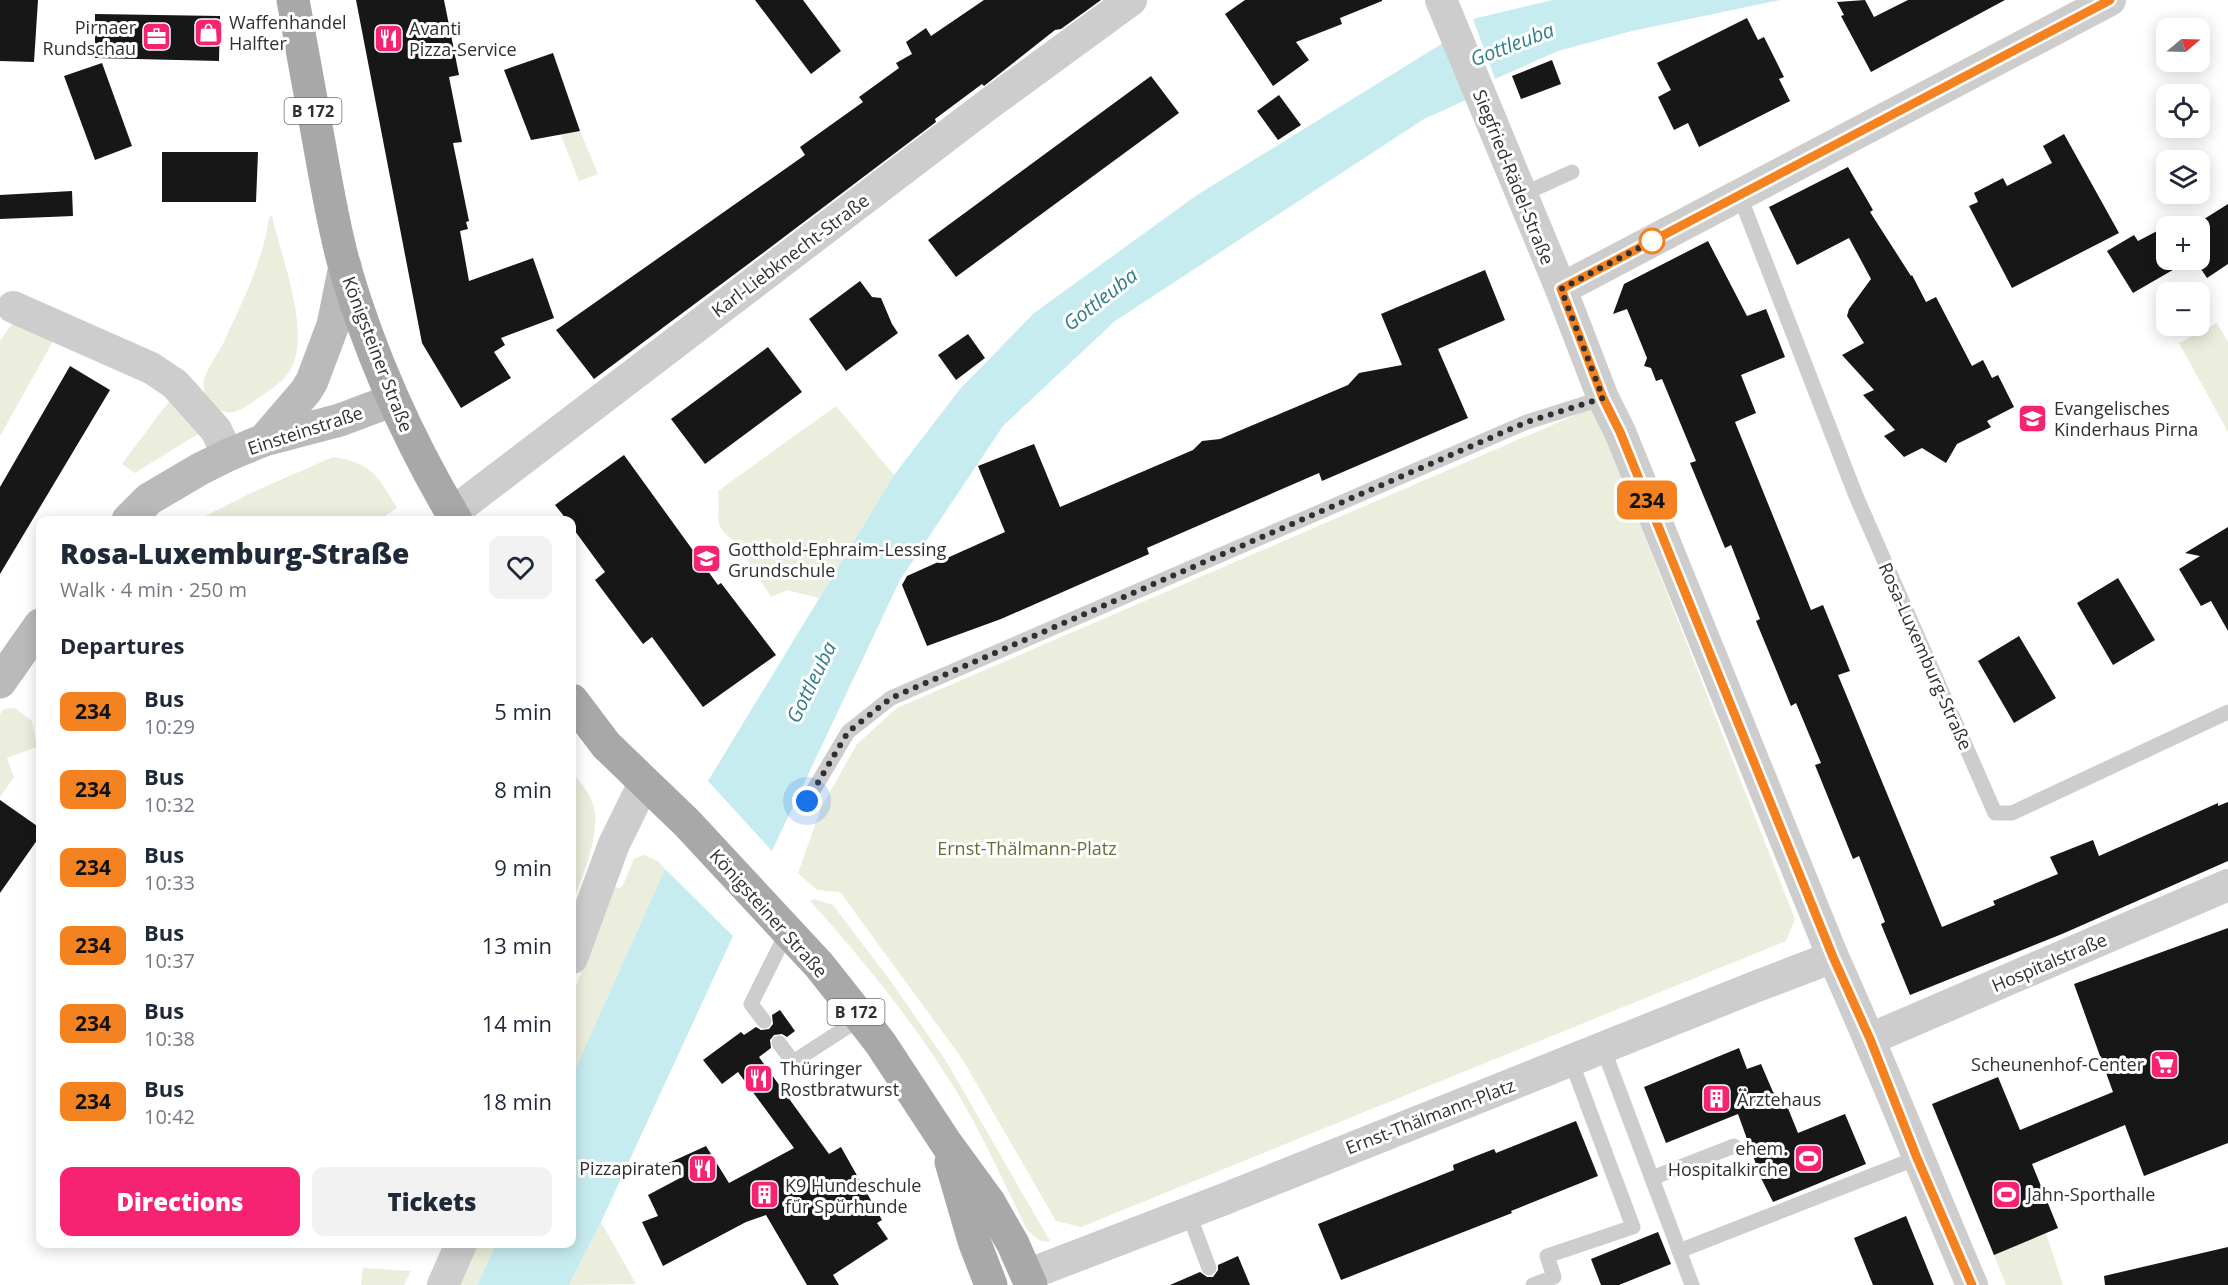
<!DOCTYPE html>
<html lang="en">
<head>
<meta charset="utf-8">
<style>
  body { margin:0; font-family:"Open Sans",sans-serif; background:#f2f2f3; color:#1f2937; height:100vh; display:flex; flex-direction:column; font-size:22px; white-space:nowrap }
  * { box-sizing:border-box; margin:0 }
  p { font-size:20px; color:#747a83 }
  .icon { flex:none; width:33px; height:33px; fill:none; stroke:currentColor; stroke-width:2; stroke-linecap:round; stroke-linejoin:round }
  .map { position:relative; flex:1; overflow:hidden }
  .panel { position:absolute; left:36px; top:516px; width:540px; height:732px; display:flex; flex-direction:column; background:#fff; border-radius:12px; box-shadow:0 3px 15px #0003 }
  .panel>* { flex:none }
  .badge { padding:0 12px; border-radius:9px; font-size:21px; line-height:39px }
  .needle { width:39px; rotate:71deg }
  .buttons { position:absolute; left:2156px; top:18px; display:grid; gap:12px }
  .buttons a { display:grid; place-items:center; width:54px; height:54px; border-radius:12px; background:#fff; box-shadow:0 3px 15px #0003; font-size:30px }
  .you { position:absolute; width:30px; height:30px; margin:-15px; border:4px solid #fff; border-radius:50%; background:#1a73e8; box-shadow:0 0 0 9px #1a73e833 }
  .map>.badge { position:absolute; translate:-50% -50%; box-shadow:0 0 0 3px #fff }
  h2 { padding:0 24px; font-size:22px; line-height:54px }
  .round { display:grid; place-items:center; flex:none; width:63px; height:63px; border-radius:12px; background:#f2f2f3 }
  .summary { display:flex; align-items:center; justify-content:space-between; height:102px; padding:0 24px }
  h1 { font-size:28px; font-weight:800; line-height:45px }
  .action { display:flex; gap:12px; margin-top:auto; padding:12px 24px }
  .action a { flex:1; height:69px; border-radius:12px; background:#f62272; color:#fff; font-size:24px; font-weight:800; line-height:69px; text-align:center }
  .action a+a { background:#f2f2f3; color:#1f2937 }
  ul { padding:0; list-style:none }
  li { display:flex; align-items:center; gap:18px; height:78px; padding:0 24px }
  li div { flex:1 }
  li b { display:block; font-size:22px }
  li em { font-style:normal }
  li .badge { min-width:66px; font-weight:700; text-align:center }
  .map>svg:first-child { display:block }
  .green { fill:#ebeedc }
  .water { fill:#c7ecf0 }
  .building { fill:#171717 }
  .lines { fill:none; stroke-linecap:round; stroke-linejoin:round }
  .lane { stroke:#cdcdcd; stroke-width:15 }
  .street { stroke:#cdcdcd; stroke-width:32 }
  .secondary { stroke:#bababa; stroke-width:33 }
  .primary { stroke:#a8a8a8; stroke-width:33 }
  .line-casing { stroke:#fff; stroke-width:14 }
  .line { stroke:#f58220; stroke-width:9 }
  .walk { stroke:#303030; stroke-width:6; stroke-dasharray:0 10.8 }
  .stop-dot { fill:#fff; stroke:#f58220; stroke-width:3 }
  .labels { text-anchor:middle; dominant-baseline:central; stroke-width:6; stroke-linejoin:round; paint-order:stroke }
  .shield { fill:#fff; stroke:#6e6e6e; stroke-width:1.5 }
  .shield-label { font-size:16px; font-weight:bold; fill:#303030 }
  .poi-label { font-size:18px; fill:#303030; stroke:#fff; text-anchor:start }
  .street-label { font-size:18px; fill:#303030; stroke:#fff }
  .park-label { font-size:18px; fill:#637038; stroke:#fff }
  .water-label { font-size:20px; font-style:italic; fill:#307f86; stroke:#fff }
</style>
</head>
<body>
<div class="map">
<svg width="2228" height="1285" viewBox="0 0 2228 1285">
  <rect width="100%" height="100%" fill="#fff"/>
  <g class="green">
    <path d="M 580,131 L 598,174 L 579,181 L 561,135 Z"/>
    <path d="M 272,216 C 281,257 313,335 289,372 C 281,384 268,391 257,399 C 236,413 230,418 208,404 C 206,395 201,386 205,377 C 209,365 217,355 223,344 C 241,304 264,260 269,217 Z"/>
    <path d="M 16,318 L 57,334 L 0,436 L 0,341 Z"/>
    <path d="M 2217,323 L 2228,342 L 2228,432 L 2179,343 Z"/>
    <path d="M 173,396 L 201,432 L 135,473 L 122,464 Z"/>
    <path d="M 836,406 L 894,475 L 819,598 L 787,590 L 771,597 L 744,555 L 742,546 C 710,526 721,524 718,491 Z"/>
    <path d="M 1594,407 L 1795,919 L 1786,941 L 1081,1227 L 1056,1221 L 963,1060 L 840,892 L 817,890 L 798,873 L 822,806 L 857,744 L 897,708 Z"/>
    <path d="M 333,457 C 372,463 378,476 397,508 L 379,520 L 197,520 L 253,492 Z"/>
    <path d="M 15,708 L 32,721 L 37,747 L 7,758 L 14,777 L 0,797 L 0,714 L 4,709 Z"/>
    <path d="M 572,772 C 578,780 585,787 589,795 C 607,825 582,875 572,905 Z"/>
    <path d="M 644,855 L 658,861 L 665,869 L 572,1076 L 572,997 L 613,887 L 620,888 L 623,885 L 634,859 Z"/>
    <path d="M 814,899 L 833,905 L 892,983 L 946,1061 L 1050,1241 C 1039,1244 1032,1234 1026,1228 C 1000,1174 976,1120 943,1070 C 904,1010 858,954 810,901 Z"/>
    <path d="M 601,1222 L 636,1284 L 569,1285 Z"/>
    <path d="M 2046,1233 L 2063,1285 L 2006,1285 L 1994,1255 Z"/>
    <path d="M 477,1244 L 496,1244 L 477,1285 L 459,1285 Z"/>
    <path d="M 363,1268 L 411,1271 L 404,1285 L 361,1285 Z"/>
  </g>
  <g class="water">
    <path d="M 1552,0 L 1780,0 L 1632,31 L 1558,51 L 1495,79 L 1473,19 Z"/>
    <path d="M 1443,43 L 1466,100 L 1424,119 L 1115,321 L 1003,426 L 900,580 L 772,851 L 708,781 L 894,475 L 960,389 L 1034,313 L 1197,195 Z"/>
    <path d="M 665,869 L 733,936 L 601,1222 L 569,1285 L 477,1285 L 496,1244 L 572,1244 L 572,1076 Z"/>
  </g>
  <g class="building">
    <path d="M 0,0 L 38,0 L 34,62 L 0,61 Z"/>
    <path d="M 356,0 L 444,0 L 459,75 L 449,77 L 462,142 L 453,143 L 469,221 L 466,222 L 468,229 L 460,231 L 469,281 L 533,258 L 554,318 L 501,338 L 505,345 L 494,352 L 511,378 L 461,408 L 422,343 Z"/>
    <path d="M 755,0 L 803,0 L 841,51 L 811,74 Z"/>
    <path d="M 984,0 L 1101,0 L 1061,29 L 1055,30 L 984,86 L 982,84 L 935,119 L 936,122 L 751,262 L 594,379 L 556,330 L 805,155 L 800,147 L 863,102 L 859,97 L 899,68 L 896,63 L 912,54 L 906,42 L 926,28 L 931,36 Z"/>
    <path d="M 1245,0 L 1382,0 L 1382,1 L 1340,18 L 1342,24 L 1296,42 L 1309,60 L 1273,86 L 1225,14 Z"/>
    <path d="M 1865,0 L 1874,17 L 1908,0 L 2005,0 L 1871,72 L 1841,16 L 1844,15 L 1837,2 Z"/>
    <path d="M 95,14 L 220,16 L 219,61 L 95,58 Z"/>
    <path d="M 1747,18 L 1758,40 L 1764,37 L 1784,77 L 1779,79 L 1790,101 L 1699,147 L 1688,123 L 1674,130 L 1658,97 L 1671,90 L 1657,63 Z"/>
    <path d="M 553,53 L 580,131 L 531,140 L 504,70 Z"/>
    <path d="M 1552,60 L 1561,84 L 1521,99 L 1512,76 Z"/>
    <path d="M 102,63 L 132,146 L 95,160 L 64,76 Z"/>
    <path d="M 1151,76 L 1179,113 L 956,277 L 928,240 Z"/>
    <path d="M 1279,95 L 1301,125 L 1278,140 L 1257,111 Z"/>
    <path d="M 2064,134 L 2119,233 L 2012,288 L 1969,206 L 1978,202 L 1974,193 L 2003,178 L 2007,186 L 2052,163 L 2043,146 Z"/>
    <path d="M 162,152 L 258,152 L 256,202 L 162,202 Z"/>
    <path d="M 1848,167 L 1873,210 L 1870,212 L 1911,276 L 1912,275 L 1926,302 L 1936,297 L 1972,366 L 1983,360 L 1992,378 L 1998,375 L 2014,407 L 1987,421 L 1991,427 L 1957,444 L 1946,463 L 1922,448 L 1904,457 L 1884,436 L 1895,430 L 1863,395 L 1874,390 L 1842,355 L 1864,343 L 1847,316 L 1849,309 L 1871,279 L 1849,238 L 1797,265 L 1769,207 Z"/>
    <path d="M 72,191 L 73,216 L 0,219 L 0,195 Z"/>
    <path d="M 2228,204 L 2228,264 L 2207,278 L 2195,260 L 2199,260 L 2199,226 L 2193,226 Z"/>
    <path d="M 2161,229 L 2166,238 L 2166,260 L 2190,260 L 2133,293 L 2107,251 L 2134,235 L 2138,241 Z"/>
    <path d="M 1708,241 L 1747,316 L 1766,309 L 1785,357 L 1741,375 L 1756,413 L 1735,422 L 1811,610 L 1823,605 L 1850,671 L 1838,675 L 1942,927 L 1995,905 L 1993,901 L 2058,874 L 2050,857 L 2093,840 L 2099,856 L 2218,803 L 2218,806 L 2228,802 L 2228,861 L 2062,934 L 1910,995 L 1881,924 L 1885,922 L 1859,856 L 1853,859 L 1815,765 L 1821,763 L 1796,703 L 1791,706 L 1756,621 L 1760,619 L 1731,545 L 1725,548 L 1690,463 L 1696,461 L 1662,379 L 1656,381 L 1651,368 L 1644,366 L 1647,358 L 1627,309 L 1613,314 L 1624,284 Z"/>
    <path d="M 1485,270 L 1505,320 L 1438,349 L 1468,418 L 1322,481 L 1319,473 L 1147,548 L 1149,554 L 1001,619 L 927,646 L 902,585 L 907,576 L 1005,532 L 978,466 L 1034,444 L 1060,507 L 1193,450 L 1202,441 L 1220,439 L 1348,385 L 1359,373 L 1402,365 L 1381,314 Z"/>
    <path d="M 860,281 L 872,297 L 881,298 L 892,324 L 898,333 L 846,371 L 809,319 Z"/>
    <path d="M 968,334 L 985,358 L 956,380 L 938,355 Z"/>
    <path d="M 768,347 L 802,392 L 705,464 L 671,419 Z"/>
    <path d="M 70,366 L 110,390 L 0,574 L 0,487 Z"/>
    <path d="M 624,455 L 718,585 L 721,583 L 776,655 L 703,707 L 652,637 L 643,644 L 595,580 L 605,572 L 572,527 L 572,520 L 567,520 L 555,505 Z"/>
    <path d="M 2228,527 L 2228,631 L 2211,601 L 2201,606 L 2179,569 L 2200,556 L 2185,553 Z"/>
    <path d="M 2118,578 L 2155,640 L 2113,665 L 2077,603 Z"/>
    <path d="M 2019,636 L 2056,698 L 2014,723 L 1978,661 Z"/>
    <path d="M 0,800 L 40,828 L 40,836 L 0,893 Z"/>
    <path d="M 2228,928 L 2228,1143 L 2144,1176 L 2125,1125 L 2032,1164 L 2058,1228 L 1994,1255 L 1932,1104 L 1998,1077 L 2020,1130 L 2113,1092 L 2074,984 Z"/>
    <path d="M 780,1010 L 795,1031 L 787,1037 L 782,1034 L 774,1035 L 770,1040 L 771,1048 L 759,1057 L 829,1154 L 841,1147 L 882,1220 L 877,1223 L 888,1239 L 833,1275 L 839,1285 L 807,1285 L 766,1215 L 746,1222 L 663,1266 L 642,1222 L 658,1216 L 648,1195 L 682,1177 L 660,1167 L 706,1146 L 729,1183 L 794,1148 L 738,1072 L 722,1084 L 703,1060 L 741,1032 L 744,1035 L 756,1027 L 761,1030 L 769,1029 L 773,1024 L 772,1015 Z"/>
    <path d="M 1739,1048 L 1747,1069 L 1761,1064 L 1773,1092 L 1785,1101 L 1798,1133 L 1845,1114 L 1866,1164 L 1773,1202 L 1761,1178 L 1738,1114 L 1666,1143 L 1644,1087 Z"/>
    <path d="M 1576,1121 L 1598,1176 L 1511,1211 L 1512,1213 L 1341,1280 L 1318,1224 L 1454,1170 L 1453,1165 L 1494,1149 L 1496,1153 Z"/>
    <path d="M 1906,1216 L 1934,1285 L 1873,1285 L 1854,1238 Z"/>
    <path d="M 1658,1232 L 1671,1264 L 1619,1285 L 1601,1285 L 1591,1259 Z"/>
    <path d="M 2228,1247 L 2228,1285 L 2105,1285 L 2104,1276 Z"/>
    <path d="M 1238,1256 L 1250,1285 L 1170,1285 L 1200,1272 L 1207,1277 L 1213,1277 L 1218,1270 L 1218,1265 Z"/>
  </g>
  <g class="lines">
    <g class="lane">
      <path d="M 1739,194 L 1856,496 L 1995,813 L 2012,813 L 2228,712"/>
      <path d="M 1521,195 L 1572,172"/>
      <path d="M 807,801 L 848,732 L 891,698 L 1527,422 L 1603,398"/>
      <path d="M 764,1021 L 751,1004 L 787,932"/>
      <path d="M 779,1043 L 793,1062 L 861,1018"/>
      <path d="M 1603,1048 L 1692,1285"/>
      <path d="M 1652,1178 L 1734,1146"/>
      <path d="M 1188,1212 L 1209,1268"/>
      <path d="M 1679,1251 L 1917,1158"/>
      <path d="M 1533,1285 L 1554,1277 L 1547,1256 L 1633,1227 L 1571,1061"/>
    </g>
    <g class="street">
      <path d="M 1441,0 L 1561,289 L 1603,398 L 1620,432 L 1833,957 C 1882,1065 1925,1176 1972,1285"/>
      <path d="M 1561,289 L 2110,0"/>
      <path d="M 13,307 L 151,368 L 175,384 L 216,430 L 228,455"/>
      <path d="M 452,513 L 986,106 L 1131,0"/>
      <path d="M 572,958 L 614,844 L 644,783"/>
      <path d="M 1870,1039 L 2228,885"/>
      <path d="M 1027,1275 L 1222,1200 L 1752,988 L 1833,957"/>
      <path d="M 443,1285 L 461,1244"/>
    </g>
    <g class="secondary">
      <path d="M 264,440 L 306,391 L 312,381 L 333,325 L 345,266"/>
      <path d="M 128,520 L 149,499 L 200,469 L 228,455 L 264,440 L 340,420 L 393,400"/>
      <path d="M 0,682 L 40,625"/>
    </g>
    <g class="primary">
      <path d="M 293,0 C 302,49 311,98 320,148 C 327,187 334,229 345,268 C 371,357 409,441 456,520"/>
      <path d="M 572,700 L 606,745 L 687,823 L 819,965 L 861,1018 L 881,1044 L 946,1143 L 989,1202 L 1013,1244 L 1031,1285"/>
      <path d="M 951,1162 L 974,1241 L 991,1285"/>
    </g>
  </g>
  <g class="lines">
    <defs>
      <path id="line" d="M 1972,1285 L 1917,1158 L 1870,1039 L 1833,957 L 1620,432 L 1603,398 L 1561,289 L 2110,0"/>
    </defs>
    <use href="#line" class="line-casing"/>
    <use href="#line" class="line"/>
    <path class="walk" d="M 807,801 L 848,732 L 891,698 L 1527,422 L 1603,398 L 1561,289 L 1652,241"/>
  </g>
  <defs>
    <symbol id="shop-square" viewBox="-11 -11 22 22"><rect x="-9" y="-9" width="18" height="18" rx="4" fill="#f62272" stroke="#fff"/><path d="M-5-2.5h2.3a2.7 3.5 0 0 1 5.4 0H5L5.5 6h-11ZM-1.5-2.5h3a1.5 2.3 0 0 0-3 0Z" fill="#fff"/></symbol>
    <symbol id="office-square" viewBox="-11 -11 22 22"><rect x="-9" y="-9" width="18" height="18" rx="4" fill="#f62272" stroke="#fff"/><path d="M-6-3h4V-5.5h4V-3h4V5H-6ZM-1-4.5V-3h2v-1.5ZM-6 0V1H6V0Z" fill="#fff"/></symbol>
    <symbol id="restaurant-square" viewBox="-11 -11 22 22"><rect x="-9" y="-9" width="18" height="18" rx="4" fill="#f62272" stroke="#fff"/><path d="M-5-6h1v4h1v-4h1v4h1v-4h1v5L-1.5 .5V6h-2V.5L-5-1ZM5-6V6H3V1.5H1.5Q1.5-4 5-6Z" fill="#fff"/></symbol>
    <symbol id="school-square" viewBox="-11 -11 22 22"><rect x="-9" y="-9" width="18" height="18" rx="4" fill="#f62272" stroke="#fff"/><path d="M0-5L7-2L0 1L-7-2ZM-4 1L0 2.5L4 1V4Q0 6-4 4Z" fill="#fff"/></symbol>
    <symbol id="supermarket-square" viewBox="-11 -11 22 22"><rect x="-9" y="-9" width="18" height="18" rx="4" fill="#f62272" stroke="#fff"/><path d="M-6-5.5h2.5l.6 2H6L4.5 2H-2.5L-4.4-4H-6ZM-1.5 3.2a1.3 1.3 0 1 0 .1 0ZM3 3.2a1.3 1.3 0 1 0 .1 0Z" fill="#fff"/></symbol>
    <symbol id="building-square" viewBox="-11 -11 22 22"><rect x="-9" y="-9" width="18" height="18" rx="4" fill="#f62272" stroke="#fff"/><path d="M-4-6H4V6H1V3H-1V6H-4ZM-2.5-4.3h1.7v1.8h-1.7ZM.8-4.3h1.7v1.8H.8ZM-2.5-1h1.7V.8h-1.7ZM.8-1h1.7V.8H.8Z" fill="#fff"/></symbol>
    <symbol id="stadium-square" viewBox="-11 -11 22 22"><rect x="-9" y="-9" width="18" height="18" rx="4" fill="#f62272" stroke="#fff"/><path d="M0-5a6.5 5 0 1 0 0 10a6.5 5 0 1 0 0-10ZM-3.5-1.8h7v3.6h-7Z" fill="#fff"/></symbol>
  </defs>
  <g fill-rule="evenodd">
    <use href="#shop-square" x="192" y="16" width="33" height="33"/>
    <use href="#office-square" x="140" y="20" width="33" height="33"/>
    <use href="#restaurant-square" x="372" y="22" width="33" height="33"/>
    <use href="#school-square" x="2016" y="402" width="33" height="33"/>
    <use href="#school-square" x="690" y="542" width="33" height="33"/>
    <use href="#supermarket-square" x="2148" y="1048" width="33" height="33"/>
    <use href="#restaurant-square" x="742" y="1062" width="33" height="33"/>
    <use href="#building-square" x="1700" y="1082" width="33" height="33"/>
    <use href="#stadium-square" x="1792" y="1142" width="33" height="33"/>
    <use href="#restaurant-square" x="686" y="1152" width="33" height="33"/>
    <use href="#stadium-square" x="1990" y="1178" width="33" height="33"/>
    <use href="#building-square" x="748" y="1178" width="33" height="33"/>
  </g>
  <circle class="stop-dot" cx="1652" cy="241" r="12"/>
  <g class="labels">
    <g class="shield">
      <rect x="284.5" y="98" width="57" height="26" rx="4.5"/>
      <rect x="827.5" y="999" width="57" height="26" rx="4.5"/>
    </g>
    <g class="shield-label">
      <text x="313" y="111">B 172</text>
      <text x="856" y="1012">B 172</text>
    </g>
    <g class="poi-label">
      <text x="229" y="22">Waffenhandel<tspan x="229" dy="21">Halfter</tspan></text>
      <text x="136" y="27" text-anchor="end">Pirnaer<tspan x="136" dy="21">Rundschau</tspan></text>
      <text x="409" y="28">Avanti<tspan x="409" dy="21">Pizza-Service</tspan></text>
      <text x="2054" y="408">Evangelisches<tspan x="2054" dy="21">Kinderhaus Pirna</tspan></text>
      <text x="728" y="549">Gotthold-Ephraim-Lessing<tspan x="728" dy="21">Grundschule</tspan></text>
      <text x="2144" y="1064" text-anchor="end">Scheunenhof-Center</text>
      <text x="780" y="1068">Thüringer<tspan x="780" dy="21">Rostbratwurst</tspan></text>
      <text x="1737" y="1099">Ärztehaus</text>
      <text x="1788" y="1148" text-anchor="end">ehem.<tspan x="1788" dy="21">Hospitalkirche</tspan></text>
      <text x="682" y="1168" text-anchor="end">Pizzapiraten</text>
      <text x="785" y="1185">K9 Hundeschule<tspan x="785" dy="21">für Spürhunde</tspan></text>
      <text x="2027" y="1194">Jahn-Sporthalle</text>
    </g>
    <g class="street-label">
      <text transform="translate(1514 177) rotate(68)">Siegfried-Rädel-Straße</text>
      <text transform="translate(790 255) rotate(-37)">Karl-Liebknecht-Straße</text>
      <text transform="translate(378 354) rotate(69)">Königsteiner Straße</text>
      <text transform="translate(305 430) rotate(-18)">Einsteinstraße</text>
      <text transform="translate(1926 656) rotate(66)">Rosa-Luxemburg-Straße</text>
      <text transform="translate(769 913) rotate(48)">Königsteiner Straße</text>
      <text transform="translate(2049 962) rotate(-23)">Hospitalstraße</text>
      <text transform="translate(1430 1116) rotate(-21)">Ernst-Thälmann-Platz</text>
    </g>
    <g class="park-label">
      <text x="1027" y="848">Ernst-Thälmann-Platz</text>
    </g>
    <g class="water-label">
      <text transform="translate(1512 44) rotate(-21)">Gottleuba</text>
      <text transform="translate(1100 299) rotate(-38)">Gottleuba</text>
      <text transform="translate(811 682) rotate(-64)">Gottleuba</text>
    </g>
  </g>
</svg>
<div class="buttons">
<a><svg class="needle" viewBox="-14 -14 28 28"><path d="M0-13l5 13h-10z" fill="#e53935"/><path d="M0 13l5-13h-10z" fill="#747a83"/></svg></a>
<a><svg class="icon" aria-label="locate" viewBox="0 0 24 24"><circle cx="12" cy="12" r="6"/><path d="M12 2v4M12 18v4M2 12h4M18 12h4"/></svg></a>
<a><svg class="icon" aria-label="layers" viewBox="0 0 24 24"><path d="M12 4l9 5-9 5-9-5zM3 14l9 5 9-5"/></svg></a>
<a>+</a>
<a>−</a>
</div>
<div class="you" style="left:807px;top:801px"></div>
<b class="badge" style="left:1647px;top:500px;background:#f58220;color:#111">234</b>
<section class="panel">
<div class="summary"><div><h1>Rosa-Luxemburg-Straße</h1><p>Walk · 4 min · 250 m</p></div><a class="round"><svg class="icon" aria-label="heart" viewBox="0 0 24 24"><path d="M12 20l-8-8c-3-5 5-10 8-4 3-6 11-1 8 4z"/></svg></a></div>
<h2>Departures</h2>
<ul>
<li><span class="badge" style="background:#f58220;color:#111">234</span><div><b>Bus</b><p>10:29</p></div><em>5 min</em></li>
<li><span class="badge" style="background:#f58220;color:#111">234</span><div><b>Bus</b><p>10:32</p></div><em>8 min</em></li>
<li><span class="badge" style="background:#f58220;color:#111">234</span><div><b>Bus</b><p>10:33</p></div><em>9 min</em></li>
<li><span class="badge" style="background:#f58220;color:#111">234</span><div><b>Bus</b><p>10:37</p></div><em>13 min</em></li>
<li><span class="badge" style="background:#f58220;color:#111">234</span><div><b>Bus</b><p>10:38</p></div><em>14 min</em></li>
<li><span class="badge" style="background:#f58220;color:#111">234</span><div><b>Bus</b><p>10:42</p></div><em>18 min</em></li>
</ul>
<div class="action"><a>Directions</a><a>Tickets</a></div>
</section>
</div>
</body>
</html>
